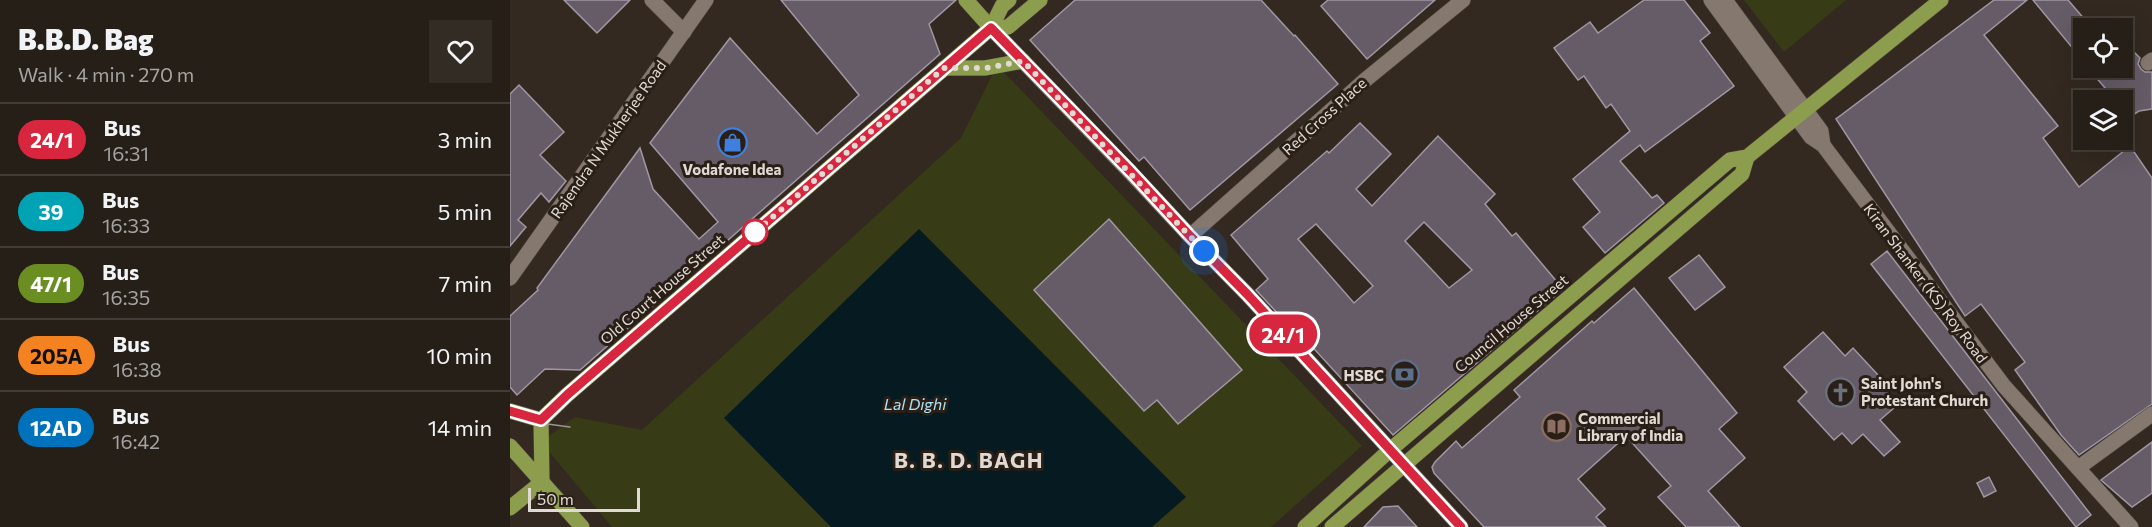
<!DOCTYPE html>
<html lang="en">
<head>
<meta charset="utf-8">
<style>
  body { margin:0; font-family:Commissioner,sans-serif; background:#322c25; color:#f1f3f6; height:100vh; display:flex; flex-direction:column; font-size:22px; white-space:nowrap }
  * { box-sizing:border-box; margin:0 }
  p { font-size:20px; color:#a4a2a2 }
  .icon { flex:none; width:33px; height:33px; fill:none; stroke:currentColor; stroke-width:2; stroke-linecap:round; stroke-linejoin:round }
  .map { position:relative; flex:1; overflow:hidden }
  .sheet { display:flex; flex-direction:column; background:#261f18; width:510px }
  .sheet>* { flex:none }
  .badge { padding:0 12px; border-radius:20px; font-size:21px; line-height:39px }
  .buttons { position:absolute; left:1563px; top:18px; display:grid; gap:12px }
  .buttons a { display:grid; place-items:center; width:60px; height:60px; border-radius:0px; background:#261f18; box-shadow:0 6px 24px #0002,0 0 0 2px #423d37; font-size:30px }
  .scale { position:absolute; left:18px; bottom:15px; width:112px; box-sizing:border-box; padding-left:6px; border:3px solid #e1dad4; border-top:0; font-size:16px; line-height:21px; white-space:nowrap; color:#e1dad4; -webkit-text-stroke:4px #291f16; paint-order:stroke }
  .you { position:absolute; width:30px; height:30px; margin:-15px; border:4px solid #fff; border-radius:50%; background:#1a73e8; box-shadow:0 0 0 9px #1a73e833 }
  .map>.badge { position:absolute; translate:-50% -50%; box-shadow:0 0 0 3px #fff }
  .round { display:grid; place-items:center; flex:none; width:63px; height:63px; border-radius:0px; background:#322c25 }
  .head { display:flex; align-items:center; justify-content:space-between; height:102px; padding:0 18px }
  h1 { font-size:28px; font-weight:800; line-height:45px }
  ul { padding:0; list-style:none }
  li { display:flex; align-items:center; gap:18px; height:72px; padding:0 18px; border-top:2px solid #423d37 }
  li div { flex:1 }
  li b { display:block; font-size:22px }
  li em { font-style:normal }
  li .badge { min-width:66px; font-weight:700; text-align:center }
  main { display:flex; flex:1; min-height:0 }
  .map>svg:first-child { display:block }
  .green { fill:#373b16 }
  .water { fill:#051a21 }
  .building { fill:#655c67; stroke:#a197a3; stroke-width:1.5; fill-rule:evenodd }
  .lines { fill:none; stroke-linecap:round; stroke-linejoin:round }
  .minor-casing { stroke:#4e453e; stroke-width:16 }
  .major-casing { stroke:#4e453e; stroke-width:16 }
  .minor { stroke:#85786e; stroke-width:15 }
  .major { stroke:#8d9d4e; stroke-width:15 }
  .tram { stroke:#9c948d; stroke-width:1.5 }
  .line-casing { stroke:#fff; stroke-width:14 }
  .line { stroke:#d7263d; stroke-width:9 }
  .walk { stroke:#e1dad4; stroke-width:6; stroke-dasharray:0 10.8 }
  .stop-dot { fill:#fff; stroke:#d7263d; stroke-width:3 }
  .labels { text-anchor:middle; dominant-baseline:central; stroke-width:6; stroke-linejoin:round; paint-order:stroke }
  .street-label { font-size:15px; fill:#e1dad4; stroke:#291f16 }
  .poi-label { font-size:15px; font-weight:bold; fill:#e1dad4; stroke:#291f16; text-anchor:start }
  .water-label { font-size:16px; font-style:italic; fill:#aae1f7; stroke:#291f16 }
  .district-label { font-size:21px; font-weight:bold; letter-spacing:1.5px; fill:#e1dad4; stroke:#291f16 }
</style>
</head>
<body>
<main>
<section class="sheet">
<div class="head"><div><h1>B.B.D. Bag</h1><p>Walk · 4 min · 270 m</p></div><a class="round"><svg class="icon" aria-label="heart" viewBox="0 0 24 24"><path d="M12 20l-8-8c-3-5 5-10 8-4 3-6 11-1 8 4z"/></svg></a></div>
<ul>
<li><span class="badge" style="background:#d7263d;color:#fff">24/1</span><div><b>Bus</b><p>16:31</p></div><em>3 min</em></li>
<li><span class="badge" style="background:#00a3b4;color:#fff">39</span><div><b>Bus</b><p>16:33</p></div><em>5 min</em></li>
<li><span class="badge" style="background:#6b8e23;color:#fff">47/1</span><div><b>Bus</b><p>16:35</p></div><em>7 min</em></li>
<li><span class="badge" style="background:#f58220;color:#111">205A</span><div><b>Bus</b><p>16:38</p></div><em>10 min</em></li>
<li><span class="badge" style="background:#0072bc;color:#fff">12AD</span><div><b>Bus</b><p>16:42</p></div><em>14 min</em></li>
</ul>
</section>
<div class="map">
<svg width="1642" height="527" viewBox="0 0 1642 527">
  <rect width="100%" height="100%" fill="#332920"/>
  <g class="green">
    <path d="M 1234,0 L 1336,0 L 1274,52 Z"/>
    <path d="M 487,65 L 852,446 L 761,527 L 102,527 L 31,442 L 65,417 L 132,430 L 451,138 Z"/>
  </g>
  <path class="water" d="M 409,229 L 676,497 L 642,527 L 321,527 L 214,418 Z"/>
  <g class="building">
    <path d="M 54,0 L 120,0 L 87,33 Z"/>
    <path d="M 271,0 L 446,0 L 419,24 L 430,54 L 70,370 L 35,369 L 7,395 L 0,387 L 0,316 L 28,290 L 27,288 L 130,148 L 143,189 L 189,239 L 208,222 L 140,143 L 220,38 L 307,134 L 349,95 Z"/>
    <path d="M 565,0 L 751,0 L 784,36 L 785,35 L 828,84 L 680,210 L 634,157 L 629,161 L 520,40 Z"/>
    <path d="M 818,0 L 925,0 L 857,59 L 811,6 Z"/>
    <path d="M 1134,0 L 1174,0 L 1200,33 L 1190,41 L 1224,86 L 1135,152 L 1130,145 L 1110,161 L 1142,198 L 1147,195 L 1154,203 L 1095,253 L 1073,227 L 1090,212 L 1063,179 L 1120,131 L 1101,104 L 1096,108 L 1074,76 L 1068,80 L 1044,48 L 1080,22 L 1088,33 Z"/>
    <path d="M 1484,0 L 1517,0 L 1474,35 L 1548,126 L 1533,138 L 1569,187 L 1620,146 L 1642,178 L 1642,404 L 1569,455 L 1551,435 L 1505,370 L 1515,362 L 1471,304 L 1455,316 L 1326,119 Z"/>
    <path d="M 1523,0 L 1558,0 L 1582,28 L 1574,28 L 1574,62 Z"/>
    <path d="M 1621,49 L 1630,58 L 1628,64 L 1631,69 L 1635,72 L 1642,72 L 1642,109 L 1629,111 L 1612,122 L 1612,100 L 1579,100 L 1595,88 L 1578,68 L 1612,68 L 1612,55 Z"/>
    <path d="M 9,85 L 54,132 L 30,155 L 56,181 L 39,202 L 31,193 L 8,220 L 16,227 L 0,246 L 0,94 Z"/>
    <path d="M 850,123 L 881,154 L 846,189 L 862,206 L 928,136 L 985,194 L 975,204 L 1002,236 L 1006,233 L 1053,289 L 883,435 L 785,328 L 783,330 L 746,290 L 758,279 L 721,235 L 817,151 L 819,153 ZM 914,222 L 962,270 L 939,288 L 895,241 ZM 806,224 L 863,286 L 844,303 L 788,239 Z"/>
    <path d="M 599,219 L 732,370 L 668,424 L 647,400 L 634,411 L 524,290 Z"/>
    <path d="M 1377,251 L 1581,515 L 1566,527 L 1361,264 Z"/>
    <path d="M 1189,255 L 1215,287 L 1185,310 L 1159,278 Z"/>
    <path d="M 1124,288 L 1227,413 L 1209,429 L 1235,458 L 1198,491 L 1230,527 L 1176,527 L 1148,497 L 1161,486 L 1116,436 L 1068,479 L 1095,509 L 1086,517 L 1096,527 L 974,527 L 924,473 L 922,467 L 925,462 L 946,441 L 952,448 L 1010,397 L 1004,390 L 1082,321 L 1084,323 Z"/>
    <path d="M 1313,332 L 1335,356 L 1343,348 L 1381,389 L 1374,396 L 1384,408 L 1370,420 L 1390,442 L 1374,456 L 1353,434 L 1342,444 L 1332,433 L 1324,440 L 1288,401 L 1297,392 L 1274,367 Z"/>
    <path d="M 1642,442 L 1642,493 L 1622,507 L 1591,480 Z"/>
    <path d="M 1479,477 L 1486,491 L 1474,497 L 1467,483 Z"/>
    <path d="M 888,506 L 907,527 L 854,527 L 873,507 Z"/>
  </g>
  <g class="lines">
    <defs>
      <g id="minor">
        <path d="M 142,0 L 174,32"/>
        <path d="M 1201,0 L 1301,137 L 1313,145 L 1494,386 L 1621,527"/>
        <path d="M 1215,0 L 1311,131 L 1313,145"/>
        <path d="M 481,28 L 621,173 L 680,236 L 737,294 L 951,527"/>
        <path d="M 1638,63 L 1642,60"/>
        <path d="M 680,236 L 854,81 L 953,0"/>
        <path d="M 0,278 L 196,0"/>
        <path d="M 1568,468 L 1642,414"/>
      </g>
      <g id="major">
        <path d="M 456,0 L 481,28"/>
        <path d="M 481,28 L 498,27 L 530,0"/>
        <path d="M 434,68 L 475,68 L 513,61"/>
        <path d="M 0,411 L 31,420"/>
        <path d="M 0,446 L 72,527"/>
        <path d="M 0,508 L 32,482 L 31,420 L 57,395 L 481,28 L 492,6 L 499,0"/>
        <path d="M 795,527 L 880,450 L 1220,160 L 1237,157 L 1431,0"/>
        <path d="M 822,527 L 1232,174 L 1237,157"/>
      </g>
    </defs>
    <use href="#minor" class="minor-casing"/>
    <use href="#major" class="major-casing"/>
    <use href="#minor" class="minor"/>
    <use href="#major" class="major"/>
    <path class="tram" d="M 0,415 L 22,422 L 60,427"/>
  </g>
  <g class="lines">
    <defs>
      <path id="line" d="M 0,411 L 31,420 L 57,395 L 481,28 L 621,172 L 680,236 L 737,294 L 951,527"/>
    </defs>
    <use href="#line" class="line-casing"/>
    <use href="#line" class="line"/>
    <path class="walk" d="M 245,232 L 242,235 L 434,68 L 476,68 L 513,61 L 694,251"/>
  </g>
  <defs>
    <symbol id="shop-ring" viewBox="-11 -11 22 22"><circle r="9.5" fill="#291f16" stroke="#3f7fe0" stroke-width="1.5"/><path d="M-5-2.5h2.3a2.7 3.5 0 0 1 5.4 0H5L5.5 6h-11ZM-1.5-2.5h3a1.5 2.3 0 0 0-3 0Z" fill="#3f7fe0"/></symbol>
    <symbol id="bank-ring" viewBox="-11 -11 22 22"><circle r="9.5" fill="#291f16" stroke="#5c6f8a" stroke-width="1.5"/><path d="M-6-4H6V4H-6ZM0-2.3a2.3 2.3 0 1 0 0 4.6a2.3 2.3 0 1 0 0-4.6Z" fill="#5c6f8a"/></symbol>
    <symbol id="church-ring" viewBox="-11 -11 22 22"><circle r="9.5" fill="#291f16" stroke="#6b7280" stroke-width="1.5"/><path d="M-1.2-6h2.4v3.5h3.3v2.4h-3.3V6h-2.4V-.1h-3.3v-2.4h3.3Z" fill="#6b7280"/></symbol>
    <symbol id="library-ring" viewBox="-11 -11 22 22"><circle r="9.5" fill="#291f16" stroke="#8d6e63" stroke-width="1.5"/><path d="M-6-4Q-3-5.5-.7-3.5V5Q-3 3-6 4ZM6-4Q3-5.5 .7-3.5V5Q3 3 6 4Z" fill="#8d6e63"/></symbol>
  </defs>
  <g fill-rule="evenodd">
    <use href="#shop-ring" x="206" y="126" width="33" height="33"/>
    <use href="#bank-ring" x="878" y="358" width="33" height="33"/>
    <use href="#church-ring" x="1314" y="376" width="33" height="33"/>
    <use href="#library-ring" x="1030" y="410" width="33" height="33"/>
  </g>
  <circle class="stop-dot" cx="245" cy="232" r="12"/>
  <g class="labels">
    <g class="street-label">
      <text transform="translate(814 116) rotate(-42)">Red Cross Place</text>
      <text transform="translate(98 139) rotate(-55)">Rajendra N Mukherjee Road</text>
      <text transform="translate(1416 283) rotate(53)">Kiran Shanker (KS) Roy Road</text>
      <text transform="translate(152 289) rotate(-41)">Old Court House Street</text>
      <text transform="translate(1001 323) rotate(-40)">Council House Street</text>
    </g>
    <g class="poi-label">
      <text x="222" y="169" text-anchor="middle">Vodafone Idea</text>
      <text x="874" y="375" text-anchor="end">HSBC</text>
      <text x="1351" y="383">Saint John's<tspan x="1351" dy="17">Protestant Church</tspan></text>
      <text x="1068" y="418">Commercial<tspan x="1068" dy="17">Library of India</tspan></text>
    </g>
    <g class="water-label">
      <text x="405" y="403">Lal Dighi</text>
    </g>
    <g class="district-label">
      <text x="459" y="459">B. B. D. BAGH</text>
    </g>
  </g>
</svg>
<div class="buttons">
<a><svg class="icon" aria-label="locate" viewBox="0 0 24 24"><circle cx="12" cy="12" r="6"/><path d="M12 2v4M12 18v4M2 12h4M18 12h4"/></svg></a>
<a><svg class="icon" aria-label="layers" viewBox="0 0 24 24"><path d="M12 4l9 5-9 5-9-5zM3 14l9 5 9-5"/></svg></a>
</div>
<div class="scale">50 m</div>
<div class="you" style="left:694px;top:251px"></div>
<b class="badge" style="left:773px;top:334px;background:#d7263d;color:#fff">24/1</b>
</div>
</main>
</body>
</html>
